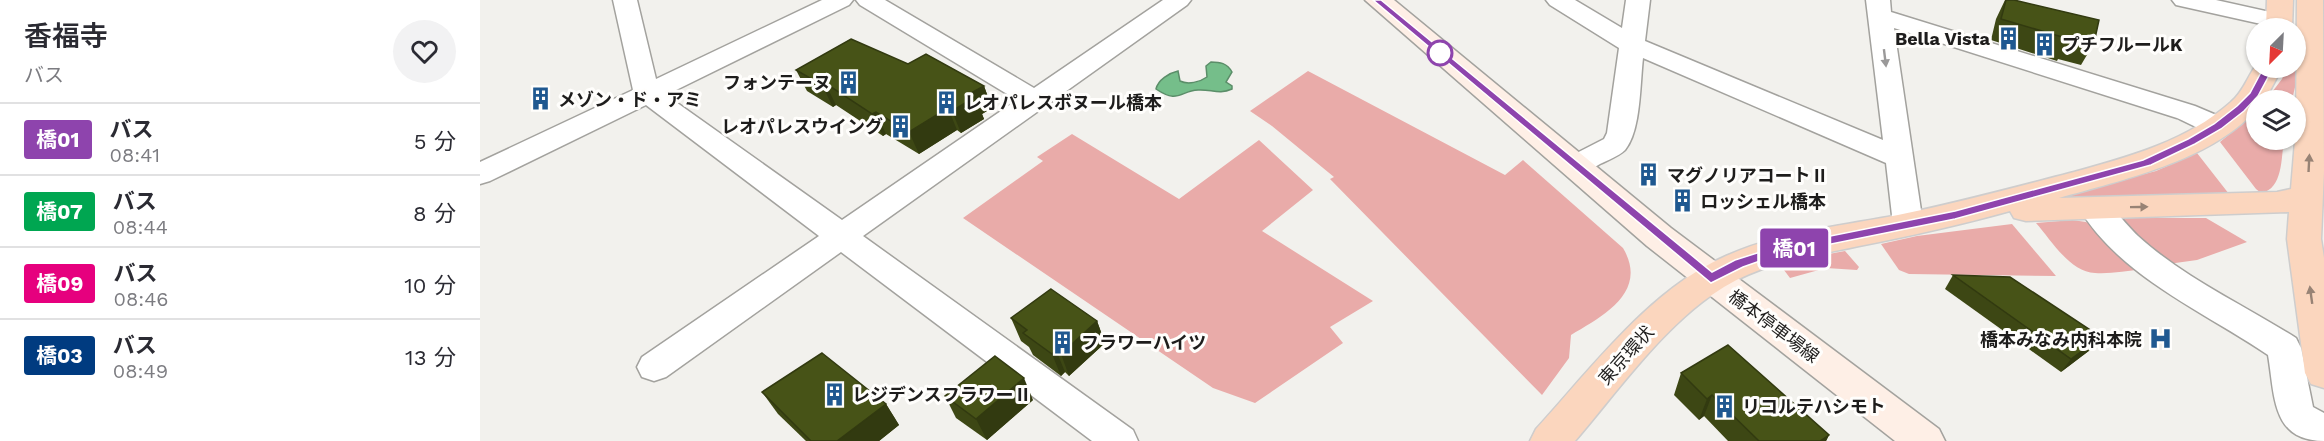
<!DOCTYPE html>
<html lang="ja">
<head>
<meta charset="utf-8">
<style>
  body { margin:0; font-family:"Work Sans","Noto Sans JP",sans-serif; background:#f2f2f3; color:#2b2b33; height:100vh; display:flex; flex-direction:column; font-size:22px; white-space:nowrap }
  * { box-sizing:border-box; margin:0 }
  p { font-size:20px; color:#7c7c81 }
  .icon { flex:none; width:33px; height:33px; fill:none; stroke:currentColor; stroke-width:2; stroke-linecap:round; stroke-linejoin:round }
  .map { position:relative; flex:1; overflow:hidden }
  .side { display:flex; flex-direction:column; background:#fff; width:480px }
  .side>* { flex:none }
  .badge { padding:0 12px; border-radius:4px; font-size:21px; line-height:39px }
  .needle { width:39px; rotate:204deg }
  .buttons { position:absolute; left:1766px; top:18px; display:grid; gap:12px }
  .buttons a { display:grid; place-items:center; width:60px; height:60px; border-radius:50%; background:#fff; box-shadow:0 2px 4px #0004; font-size:30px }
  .map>.badge { position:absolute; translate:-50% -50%; box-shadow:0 0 0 3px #fff }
  .round { display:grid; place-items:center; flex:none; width:63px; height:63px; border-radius:32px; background:#f2f2f3 }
  .head { display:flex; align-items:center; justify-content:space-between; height:102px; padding:0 24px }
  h1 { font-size:28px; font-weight:600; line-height:45px }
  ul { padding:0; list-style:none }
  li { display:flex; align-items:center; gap:18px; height:72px; padding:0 24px; border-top:2px solid #e1e1e2 }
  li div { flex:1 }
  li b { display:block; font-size:22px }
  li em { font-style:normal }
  li .badge { min-width:66px; font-weight:700; text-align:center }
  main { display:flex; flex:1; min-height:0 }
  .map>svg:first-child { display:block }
  .green { fill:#e9aba9 }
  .water { fill:#75be8a; stroke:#5b8e69; stroke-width:1.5 }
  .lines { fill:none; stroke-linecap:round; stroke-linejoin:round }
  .minor-casing { stroke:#a3a29e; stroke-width:3 }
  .secondary-casing { stroke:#a3a29e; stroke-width:3 }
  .trunk-casing { stroke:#cecdcd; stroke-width:3 }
  .minor { fill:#fff; fill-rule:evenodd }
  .secondary { fill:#feefe6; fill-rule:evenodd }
  .trunk { fill:#fbd6be; fill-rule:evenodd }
  .wall { fill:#3d4714 }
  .shaded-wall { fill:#323a10 }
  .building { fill:#475317; stroke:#323a10; stroke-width:1.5 }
  .oneway { fill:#9a9999 }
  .oneway2 { fill:#988375 }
  .line { fill:#8e44ad; stroke:#fff; stroke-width:1.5 }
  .stop-dot { fill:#fff; stroke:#8e44ad; stroke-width:3 }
  .labels { text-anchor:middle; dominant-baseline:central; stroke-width:6; stroke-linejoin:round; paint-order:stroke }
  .poi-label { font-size:18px; font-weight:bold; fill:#1e1d1c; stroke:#fffefc; text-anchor:start }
  .street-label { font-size:18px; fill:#1e1d1c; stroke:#fffefc }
</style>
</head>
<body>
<main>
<section class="side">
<div class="head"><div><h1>香福寺</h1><p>バス</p></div><a class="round"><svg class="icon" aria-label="heart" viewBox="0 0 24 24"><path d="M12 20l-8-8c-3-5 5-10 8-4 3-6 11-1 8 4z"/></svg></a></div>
<ul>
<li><span class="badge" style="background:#8e44ad;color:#fff">橋01</span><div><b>バス</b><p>08:41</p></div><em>5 分</em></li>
<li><span class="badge" style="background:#00a651;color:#fff">橋07</span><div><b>バス</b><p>08:44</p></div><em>8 分</em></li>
<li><span class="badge" style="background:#e6007e;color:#fff">橋09</span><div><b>バス</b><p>08:46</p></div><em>10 分</em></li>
<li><span class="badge" style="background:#003b80;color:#fff">橋03</span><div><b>バス</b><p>08:49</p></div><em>13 分</em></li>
</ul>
</section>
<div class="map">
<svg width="1844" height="441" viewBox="0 0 1844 441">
  <rect width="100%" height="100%" fill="#f2f1ed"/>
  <g class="green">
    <path d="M 1815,41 L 1816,83 L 1812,100 L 1786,100 L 1802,79 L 1806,68 L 1815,68 Z"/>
    <path d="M 828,71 L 1025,175 L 1043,160 L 1143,248 C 1169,292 1123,316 1091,335 L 1089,358 L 1062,395 L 850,179 L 854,177 L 792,126 L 770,111 Z"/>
    <path d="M 1776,112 L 1776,140 L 1804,140 C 1801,158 1803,189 1781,193 L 1776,189 L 1740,142 Z"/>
    <path d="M 592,134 L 699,199 L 779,140 L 833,190 L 782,231 L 893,301 L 850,327 L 863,343 L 775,403 L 733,388 L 483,218 L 563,161 L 557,157 Z"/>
    <path d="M 1717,153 L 1749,194 L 1579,200 L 1576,197 L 1676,171 Z"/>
    <path d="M 1646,215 L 1667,215 L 1669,218 L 1726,218 L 1767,242 L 1717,260 L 1688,264 L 1670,253 L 1641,218 Z"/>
    <path d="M 1592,220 L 1606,222 L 1611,225 L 1662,269 C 1647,271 1630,274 1615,273 C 1590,272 1571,240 1556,223 Z"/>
    <path d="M 1532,224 L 1576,276 L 1429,274 L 1419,270 L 1401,244 L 1437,236 Z"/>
    <path d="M 1365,251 L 1379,267 L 1377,270 L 1346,268 L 1310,278 L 1301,266 L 1311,261 Z"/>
  </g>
  <path class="water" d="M 731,62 C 740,62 747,63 752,72 L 746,82 L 752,86 L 752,89 C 739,95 731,89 718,90 C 700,91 698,104 676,89 C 678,80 689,73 698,71 L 700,81 C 708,85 720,82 727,77 L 726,66 Z"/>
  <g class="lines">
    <defs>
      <g id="minor">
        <path d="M 133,0 L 157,0 L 176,79 L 342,0 L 373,0 L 369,5 L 186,95 L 362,220 L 537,100 L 380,5 L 376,0 L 405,0 L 554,88 L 683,0 L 711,0 L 707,5 L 383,236 L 653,430 L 658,441 L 612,441 L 361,252 L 186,377 L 174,381 L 162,377 L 157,367 L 162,357 L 339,236 L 166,105 L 10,181 L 0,184 L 0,162 L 153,90 Z"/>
        <path d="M 1066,0 L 1095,0 L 1142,28 L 1146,0 L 1170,0 L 1165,41 L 1403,140 L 1386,0 L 1410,0 L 1411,12 L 1715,106 L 1748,120 L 1752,126 L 1748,132 C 1730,137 1713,125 1697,118 L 1414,28 L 1443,224 L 1439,232 L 1428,235 L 1417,232 L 1413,224 L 1406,163 L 1163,58 C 1160,83 1161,131 1145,150 C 1139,156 1128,160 1120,164 C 1108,171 1099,177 1085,173 L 1081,166 L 1085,159 L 1124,139 L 1127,133 L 1139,48 L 1070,5 Z"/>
        <path d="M 1692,0 L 1736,0 L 1808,16 L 1811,21 L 1808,26 L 1799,28 L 1696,5 Z"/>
        <path d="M 1614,198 C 1632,203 1644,223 1658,236 C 1704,278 1764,305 1816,338 L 1821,348 L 1833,407 L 1844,413 L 1844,441 C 1791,441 1795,395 1788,355 C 1725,312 1640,277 1599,208 L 1604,201 Z"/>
      </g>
      <path id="secondary" d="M 885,0 L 914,0 L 1191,228 L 1459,429 L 1465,441 L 1415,441 L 1167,246 Z"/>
      <g id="trunk">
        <path d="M 1787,0 L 1813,0 L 1812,28 L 1786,28 Z"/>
        <path d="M 1817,0 L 1843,0 L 1844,171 L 1841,239 L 1844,258 L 1844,388 L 1831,384 L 1825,373 L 1807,239 L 1809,212 L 1546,221 L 1534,218 L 1530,211 C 1480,225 1430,236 1379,246 C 1333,256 1285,262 1244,287 C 1186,322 1139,390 1095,441 L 1050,441 L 1056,429 C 1111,369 1170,289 1246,256 C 1299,232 1361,226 1418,215 C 1477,203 1536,187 1594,172 C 1649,157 1707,141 1751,102 C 1763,92 1767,78 1776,65 L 1776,68 L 1802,68 L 1785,100 L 1776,100 L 1776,110 C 1730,161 1642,180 1579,198 L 1797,192 L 1811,189 L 1816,129 Z"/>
      </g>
    </defs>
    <use href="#minor" class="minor-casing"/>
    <use href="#secondary" class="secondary-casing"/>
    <use href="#trunk" class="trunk-casing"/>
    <use href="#minor" class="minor"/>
    <use href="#secondary" class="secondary"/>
    <use href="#trunk" class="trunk"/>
  </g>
  <g class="wall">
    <path d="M 1525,0 L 1534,0 L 1614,43 L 1601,65 L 1578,59 L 1577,61 L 1511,40 L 1516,19 Z"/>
    <path d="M 428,64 L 504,86 L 512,108 L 502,114 L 504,119 L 481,133 L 477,130 L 439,154 L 406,134 L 403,136 L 356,105 L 353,107 L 327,91 L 316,70 Z"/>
    <path d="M 1473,275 L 1610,350 L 1581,372 L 1465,289 Z"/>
    <path d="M 531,318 L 617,321 L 625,343 L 589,376 L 585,372 L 581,376 L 553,355 L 549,347 L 541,341 Z"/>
    <path d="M 1201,373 L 1349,435 L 1346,441 L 1248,441 L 1224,416 L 1219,420 L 1194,395 Z"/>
    <path d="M 282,392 L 406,404 L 419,425 L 399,441 L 326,441 L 298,414 Z"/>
    <path d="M 465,396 L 553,400 L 507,440 L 476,418 Z"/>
  </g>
  <g class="shaded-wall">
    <path d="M 345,83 L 356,105 L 353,107 L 342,85 Z"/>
    <path d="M 504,86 L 512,108 L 502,114 L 504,119 L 481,133 L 472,111 L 491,93 Z"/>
    <path d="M 468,108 L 477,130 L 439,154 L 429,132 Z"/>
    <path d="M 396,112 L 406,134 L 403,136 L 392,114 Z"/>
    <path d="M 617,321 L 625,343 L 589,376 L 581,354 Z"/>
    <path d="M 1621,337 L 1610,350 L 1581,372 L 1591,359 Z"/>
    <path d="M 576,350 L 585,372 L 581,376 L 572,354 Z"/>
    <path d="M 544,378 L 553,400 L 507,440 L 496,419 Z"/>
    <path d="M 1232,395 L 1224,416 L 1219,420 L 1227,399 Z"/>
    <path d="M 406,404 L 419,425 L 399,441 L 357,441 Z"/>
    <path d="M 1349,435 L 1346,441 L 1340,441 Z"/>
  </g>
  <g class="building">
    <path d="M 1526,0 L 1534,0 L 1619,20 L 1614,43 L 1589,37 L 1589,39 L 1521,19 Z"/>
    <path d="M 371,39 L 428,64 L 446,54 L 504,86 L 491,93 L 495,97 L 472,111 L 468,108 L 429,132 L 396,112 L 392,114 L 345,83 L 342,85 L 316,70 Z"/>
    <path d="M 1473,275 L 1530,277 L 1621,337 L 1591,359 Z"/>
    <path d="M 571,289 L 617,321 L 581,354 L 576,350 L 572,354 L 543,333 L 547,330 L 531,318 Z"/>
    <path d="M 1248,345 L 1349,435 L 1340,441 L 1279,441 L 1232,395 L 1227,399 L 1201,373 Z"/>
    <path d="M 342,353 L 406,404 L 357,441 L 331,441 L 282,392 Z"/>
    <path d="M 515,356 L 544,378 L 496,419 L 465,396 Z"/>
  </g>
  <defs><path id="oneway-solid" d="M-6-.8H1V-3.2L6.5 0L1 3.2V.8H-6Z" transform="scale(1.5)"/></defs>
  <use class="oneway" href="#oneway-solid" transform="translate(1405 58) rotate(83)"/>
  <g class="oneway2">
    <use href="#oneway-solid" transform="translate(1829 163) rotate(-87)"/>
    <use href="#oneway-solid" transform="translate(1659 207) rotate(-1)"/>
    <use href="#oneway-solid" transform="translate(1831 295) rotate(-98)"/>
  </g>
  <path class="line" d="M 893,0 L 901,0 L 1232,272 L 1255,260 L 1296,247 L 1475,211 L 1663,160 L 1708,139 L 1734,124 L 1757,106 L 1770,93 L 1785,65 L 1793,68 L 1778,96 L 1764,111 L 1741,129 L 1715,144 L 1671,165 L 1475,219 L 1297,255 L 1263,267 L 1231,283 Z"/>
  <defs>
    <symbol id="building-bare" viewBox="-9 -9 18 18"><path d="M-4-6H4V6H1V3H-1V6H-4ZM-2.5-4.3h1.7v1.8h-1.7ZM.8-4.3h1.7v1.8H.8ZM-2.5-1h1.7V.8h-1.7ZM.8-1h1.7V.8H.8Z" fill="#1f5890" stroke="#fffefc" stroke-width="2.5" paint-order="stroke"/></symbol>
    <symbol id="hospital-bare" viewBox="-9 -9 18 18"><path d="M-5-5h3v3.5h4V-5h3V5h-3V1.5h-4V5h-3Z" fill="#1f5890" stroke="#fffefc" stroke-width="2.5" paint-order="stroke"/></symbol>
  </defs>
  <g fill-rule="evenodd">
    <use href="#building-bare" x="1512" y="22" width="33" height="33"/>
    <use href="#building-bare" x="1548" y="28" width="33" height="33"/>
    <use href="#building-bare" x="352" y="66" width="33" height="33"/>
    <use href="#building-bare" x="44" y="82" width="33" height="33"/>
    <use href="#building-bare" x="450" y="86" width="33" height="33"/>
    <use href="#building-bare" x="404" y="110" width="33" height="33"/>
    <use href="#building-bare" x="1152" y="158" width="33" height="33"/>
    <use href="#building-bare" x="1186" y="184" width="33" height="33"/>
    <use href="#hospital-bare" x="1664" y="322" width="33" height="33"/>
    <use href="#building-bare" x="566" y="326" width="33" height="33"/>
    <use href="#building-bare" x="338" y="378" width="33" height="33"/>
    <use href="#building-bare" x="1228" y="390" width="33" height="33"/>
  </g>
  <circle class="stop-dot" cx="960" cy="53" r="12"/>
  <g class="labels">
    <g class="poi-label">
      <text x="1510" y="38" text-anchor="end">Bella Vista</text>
      <text x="1582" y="44">プチフルールK</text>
      <text x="351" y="82" text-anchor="end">フォンテーヌ</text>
      <text x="78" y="99">メゾン・ド・アミ</text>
      <text x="484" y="102">レオパレスボヌール橋本</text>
      <text x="403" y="126" text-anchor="end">レオパレスウイング</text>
      <text x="1187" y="175">マグノリアコートⅡ</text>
      <text x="1220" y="201">ロッシェル橋本</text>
      <text x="1662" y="339" text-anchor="end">橋本みなみ内科本院</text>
      <text x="601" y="342">フラワーハイツ</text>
      <text x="372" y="394">レジデンスフラワーⅡ</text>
      <text x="1262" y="406">リコルテハシモト</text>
    </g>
    <g class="street-label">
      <text transform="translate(1294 326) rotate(37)">橋本停車場線</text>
      <text transform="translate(1146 355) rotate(-48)">東京環状</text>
    </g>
  </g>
</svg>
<div class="buttons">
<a><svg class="needle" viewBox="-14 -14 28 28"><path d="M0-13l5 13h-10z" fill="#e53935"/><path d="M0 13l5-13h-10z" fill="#7c7c81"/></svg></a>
<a><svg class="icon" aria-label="layers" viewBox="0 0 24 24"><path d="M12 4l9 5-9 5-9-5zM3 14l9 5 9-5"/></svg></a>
</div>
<b class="badge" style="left:1314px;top:248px;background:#8e44ad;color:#fff">橋01</b>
</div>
</main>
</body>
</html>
